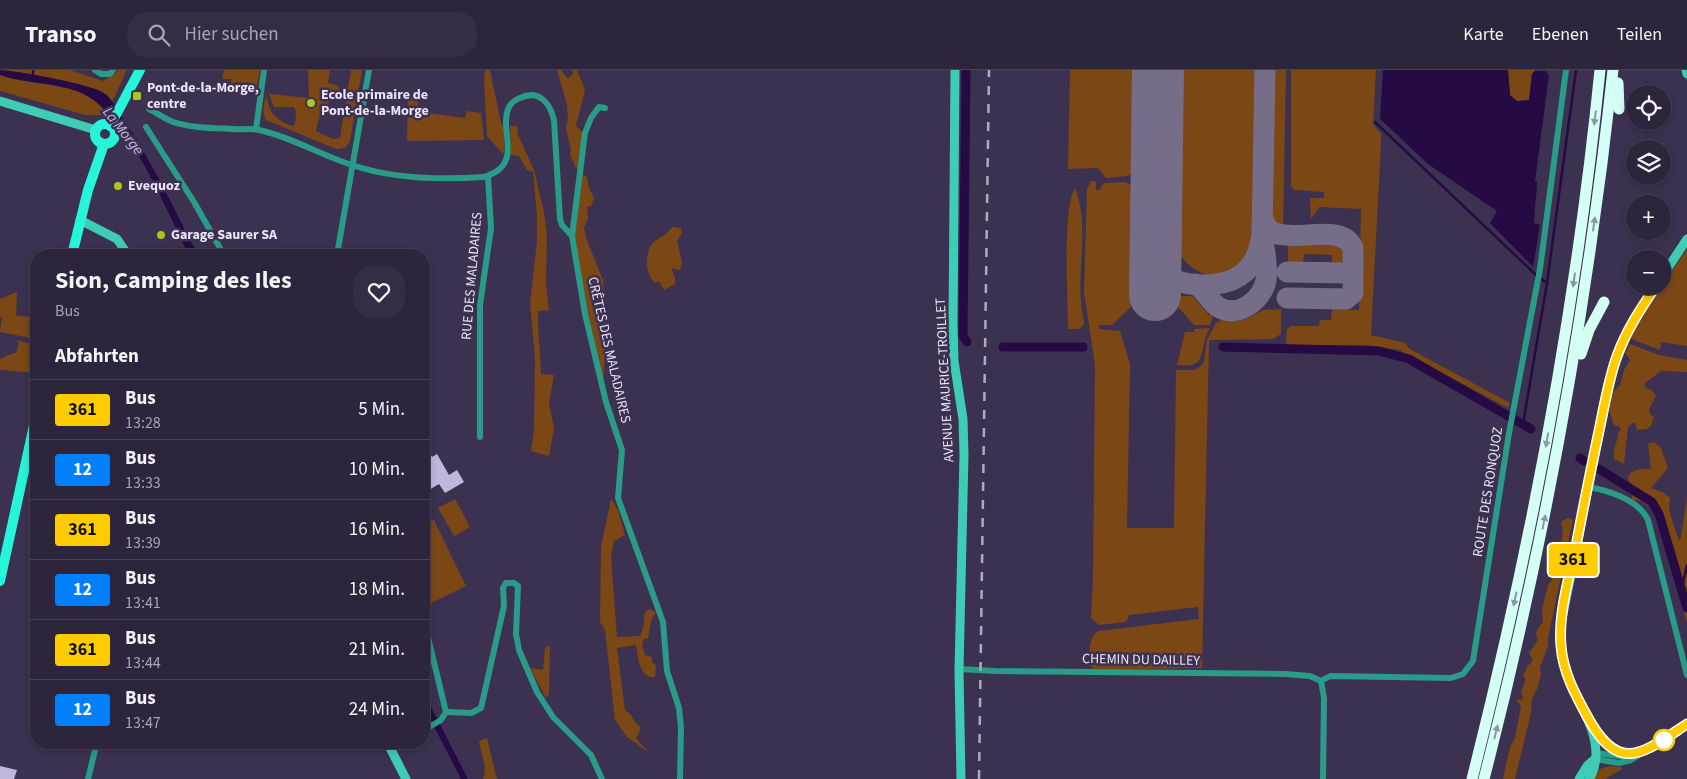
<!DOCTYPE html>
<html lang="de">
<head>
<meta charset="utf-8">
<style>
  body { margin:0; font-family:"Source Sans 3",sans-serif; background:#352d43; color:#f1f3f6; height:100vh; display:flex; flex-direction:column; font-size:19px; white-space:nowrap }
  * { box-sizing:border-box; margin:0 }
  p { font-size:16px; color:#a7a5af }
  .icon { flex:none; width:28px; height:28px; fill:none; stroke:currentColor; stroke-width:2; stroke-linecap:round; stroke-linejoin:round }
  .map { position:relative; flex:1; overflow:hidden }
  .drawer { position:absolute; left:30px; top:179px; width:400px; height:500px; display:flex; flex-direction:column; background:#2d253c; border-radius:20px; box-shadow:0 2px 8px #0003,0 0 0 1px #484256 }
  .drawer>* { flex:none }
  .badge { padding:0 10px; border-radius:4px; font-size:18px; line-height:32px }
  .controls { position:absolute; left:1626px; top:15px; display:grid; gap:10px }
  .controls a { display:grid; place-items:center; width:45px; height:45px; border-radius:50%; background:#2d253c; box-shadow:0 2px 8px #0003,0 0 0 1px #484256; font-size:25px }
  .map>.badge { position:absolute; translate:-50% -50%; box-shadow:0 0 0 2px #fff }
  h2 { padding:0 25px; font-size:19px; line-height:45px }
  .round { display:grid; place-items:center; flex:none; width:52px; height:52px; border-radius:20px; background:#352d43 }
  .head { display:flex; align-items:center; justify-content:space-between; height:85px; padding:0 25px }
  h1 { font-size:24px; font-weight:700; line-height:38px }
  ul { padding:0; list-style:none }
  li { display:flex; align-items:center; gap:15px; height:60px; padding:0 25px; border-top:1px solid #484256 }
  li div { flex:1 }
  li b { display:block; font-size:19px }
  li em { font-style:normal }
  li .badge { min-width:55px; font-weight:700; text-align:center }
  header { display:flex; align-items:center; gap:30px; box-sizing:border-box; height:70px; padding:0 25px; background:#2d253c; border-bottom:1px solid #484256 }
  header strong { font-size:24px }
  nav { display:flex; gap:28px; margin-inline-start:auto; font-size:18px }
  .search { width:350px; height:45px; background:#352d43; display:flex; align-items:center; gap:12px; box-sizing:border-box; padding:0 18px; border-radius:20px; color:#a7a5af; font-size:19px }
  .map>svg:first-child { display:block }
  .green { fill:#7b4715 }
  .water { fill:#250a43 }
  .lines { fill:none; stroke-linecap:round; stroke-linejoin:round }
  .stream { stroke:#250a43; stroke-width:2.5 }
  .canal { stroke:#250a43; stroke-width:9 }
  .taxiway { stroke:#766d88; stroke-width:21 }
  .runway { stroke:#766d88; stroke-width:52 }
  .building { fill:#c2b6dc }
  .street { stroke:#2a9a89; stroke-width:6 }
  .secondary { stroke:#3fccb6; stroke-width:9 }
  .primary { stroke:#27f5d9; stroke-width:10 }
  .highway { stroke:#d4fff5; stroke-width:11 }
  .rail { stroke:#b0a9c0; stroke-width:2.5; stroke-dasharray:9 9; stroke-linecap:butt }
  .oneway { fill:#8898a2 }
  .line-casing { stroke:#fff; stroke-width:11 }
  .line { stroke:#fc0; stroke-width:8 }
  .poi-dot { fill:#aac718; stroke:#3c3150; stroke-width:2 }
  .stop-dot { fill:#fff; stroke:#fc0; stroke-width:2.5 }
  .labels { text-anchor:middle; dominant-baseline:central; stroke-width:5; stroke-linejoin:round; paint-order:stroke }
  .poi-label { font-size:14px; font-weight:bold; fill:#eae4f8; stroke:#3c3150; text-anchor:start }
  .street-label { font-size:14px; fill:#eae4f8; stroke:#3c3150 }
  .water-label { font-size:15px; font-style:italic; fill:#c8b6ec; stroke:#3c3150 }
</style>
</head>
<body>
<header>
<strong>Transo</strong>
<div class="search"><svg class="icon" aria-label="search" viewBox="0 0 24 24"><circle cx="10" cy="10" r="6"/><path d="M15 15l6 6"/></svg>Hier suchen</div>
<nav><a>Karte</a><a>Ebenen</a><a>Teilen</a></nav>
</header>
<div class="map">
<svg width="1687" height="709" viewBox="0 0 1687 709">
  <rect width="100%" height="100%" fill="#3c3150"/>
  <g class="green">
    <path d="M 0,0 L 70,0 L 103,11 L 116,3 L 117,0 L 127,0 L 106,45 L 85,45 L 0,21 Z"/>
    <path d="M 224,0 L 260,0 L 256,21 L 230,20 L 231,9 L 222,9 Z"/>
    <path d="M 308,0 L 330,0 L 328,13 L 339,16 L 338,26 C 323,33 319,45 316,61 L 333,69 L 340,68 L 351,0 L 362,0 L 350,71 L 345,78 L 336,79 L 266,50 C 262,43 263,31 267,26 C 269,43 276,50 292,56 L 295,54 L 296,42 L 294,37 L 274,37 L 269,24 L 309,28 Z"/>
    <path d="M 485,0 L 490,0 L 501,53 L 504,57 L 504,81 L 503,84 L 487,66 L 484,11 Z"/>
    <path d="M 557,0 L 561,0 L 568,9 L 573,4 L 572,0 L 577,0 L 585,20 L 576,56 L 583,63 L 579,99 L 576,98 L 570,85 L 571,80 L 566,58 L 568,48 L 567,35 Z"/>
    <path d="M 1070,0 L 1134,0 L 1133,92 L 1132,103 L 1128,106 L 1106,108 L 1098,98 L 1068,99 Z"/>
    <path d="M 1181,0 L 1256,0 L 1254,170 C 1252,179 1250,188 1243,195 C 1240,198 1236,199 1232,201 C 1210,211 1191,202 1178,182 Z"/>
    <path d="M 1274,0 L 1286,0 L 1283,158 L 1276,156 L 1272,153 Z"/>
    <path d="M 1291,0 L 1376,0 L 1373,54 L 1381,64 L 1381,73 L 1371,265 L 1406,273 L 1408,278 L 1510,333 L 1508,338 L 1399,280 L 1368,275 L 1286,275 L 1287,259 L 1291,256 L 1319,256 L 1320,250 L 1331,250 L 1332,239 L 1359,240 L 1361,139 L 1319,137 L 1311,149 L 1310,128 L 1324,128 L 1324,122 L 1295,120 L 1291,117 Z"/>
    <path d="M 1508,0 L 1535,0 L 1532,4 L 1529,30 L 1517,31 L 1510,25 Z"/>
    <path d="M 408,25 L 418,29 L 419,42 L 465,48 L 467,41 L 481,43 L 484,70 L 407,71 Z"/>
    <path d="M 510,56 L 517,56 L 518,65 L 534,100 L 544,142 L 547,163 L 546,214 L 549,240 L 538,241 C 537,262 541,283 541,304 L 554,305 L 549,333 L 554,359 L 549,386 L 531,381 L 534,359 L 535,288 L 530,234 L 537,171 L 537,145 L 533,102 L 527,100 L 519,86 L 511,85 Z"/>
    <path d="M 581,104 L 587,107 L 589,118 L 594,128 L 591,136 L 587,137 L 588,148 L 584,158 L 586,168 L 603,210 L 606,273 L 603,313 L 587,241 L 574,167 Z"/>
    <path d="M 1091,111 L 1096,111 L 1096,120 L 1100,120 L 1103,113 L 1126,112 L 1133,117 L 1131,237 L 1112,255 L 1099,255 L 1099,259 L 1120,261 L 1130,294 L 1127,458 L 1174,458 L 1176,300 L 1193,300 L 1198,298 L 1204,292 L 1207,270 L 1216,253 L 1221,250 L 1240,251 L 1264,240 L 1281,239 L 1281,264 L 1273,269 L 1209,270 L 1202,598 L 1094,600 L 1089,594 C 1090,582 1088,568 1098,561 L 1199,549 L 1198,537 L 1129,545 L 1128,549 L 1125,552 L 1099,555 L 1091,548 L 1093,509 L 1095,295 L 1084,222 L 1087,119 Z"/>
    <path d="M 1075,118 C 1089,153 1078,194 1081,231 C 1081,239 1084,246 1084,254 L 1079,259 L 1068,259 C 1068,229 1062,139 1075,118 Z"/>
    <path d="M 672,157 L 681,158 L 682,163 L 677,171 L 682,192 L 680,200 L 671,198 L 675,207 L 675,214 L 664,220 L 659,211 L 655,213 C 645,203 645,187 651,175 C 655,169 668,165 672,157 Z"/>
    <path d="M 1288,171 L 1339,171 L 1346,178 L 1347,187 L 1340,193 L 1332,194 L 1332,185 L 1304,184 L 1303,194 L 1288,193 Z"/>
    <path d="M 1687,179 L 1687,276 L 1661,272 L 1660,280 L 1634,270 L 1631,267 L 1647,239 Z"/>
    <path d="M 17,222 L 16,246 L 36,247 L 36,269 L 0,262 L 2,247 L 0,247 L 0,229 Z"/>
    <path d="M 1178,226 L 1193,226 L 1208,244 L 1213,246 L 1210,255 L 1194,255 L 1178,237 Z"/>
    <path d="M 1210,258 C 1197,278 1211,299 1177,295 L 1185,262 L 1194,262 L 1194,259 Z"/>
    <path d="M 16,270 L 36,275 L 36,303 L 0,300 L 0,289 L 13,283 L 16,283 L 19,273 Z"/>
    <path d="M 1630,274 L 1659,285 L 1687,290 L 1687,302 L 1661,301 L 1645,313 L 1645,318 L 1652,320 L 1656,326 L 1649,339 L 1650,344 L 1654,347 L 1651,356 L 1647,359 L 1637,360 L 1635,353 L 1632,353 L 1628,357 L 1624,394 L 1614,389 C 1612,377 1618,374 1618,362 L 1621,360 L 1619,356 L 1614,355 L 1608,336 L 1613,322 L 1620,315 L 1624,300 L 1630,290 L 1625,283 Z"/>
    <path d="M 1654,372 L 1661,378 L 1668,398 L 1651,418 L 1662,422 L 1670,428 L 1669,440 L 1679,471 L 1681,467 L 1687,427 L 1687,553 L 1654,440 L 1641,431 L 1632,430 L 1632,419 L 1628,408 L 1630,403 L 1639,399 L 1651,399 L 1648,374 Z"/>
    <path d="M 455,429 L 470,457 L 454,466 L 438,438 Z"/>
    <path d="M 611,429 L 618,440 L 625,465 L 614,471 L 611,486 L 617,567 L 640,566 L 643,559 L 645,542 L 650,539 L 656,542 L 651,551 L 648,568 L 644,569 L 642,575 L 645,585 L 652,587 L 652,592 L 656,596 L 655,607 C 639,609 638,586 636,575 L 617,578 L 625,640 C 633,645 634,653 641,658 L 636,668 L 648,682 L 627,667 L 615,650 L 605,560 L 600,552 L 601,477 Z"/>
    <path d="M 1568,448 L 1573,450 L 1548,568 L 1548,576 L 1540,597 L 1541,605 L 1537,619 L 1532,628 L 1531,643 L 1515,709 L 1503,709 L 1510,677 L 1515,668 L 1521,636 L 1516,629 L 1521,630 L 1523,628 L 1521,621 L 1526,609 L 1523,606 L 1527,597 L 1533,590 L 1529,583 L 1538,570 C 1534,563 1538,558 1543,552 L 1542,539 L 1548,515 L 1552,510 L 1557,481 L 1561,475 L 1563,458 L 1561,455 L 1562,451 Z"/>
    <path d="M 434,450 L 466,516 L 425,536 L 424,455 Z"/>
    <path d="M 550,575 L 549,624 L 546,628 L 530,598 L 543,600 L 545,578 Z"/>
    <path d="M 487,668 L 496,706 L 498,709 L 483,709 C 488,696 481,685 479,671 Z"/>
    <path d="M 1610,696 L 1621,697 L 1622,699 L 1605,709 L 1592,709 L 1600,699 Z"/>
  </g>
  <g class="water">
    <path d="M 0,0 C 15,0 94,15 104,23 C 112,28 117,40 122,47 C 152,91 174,139 198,185 L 189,185 C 166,140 127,41 79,22 C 54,12 25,14 0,5 Z"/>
    <path d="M 1383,0 L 1508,0 L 1510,25 L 1517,31 L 1529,30 L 1532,4 L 1535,1 L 1545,1 L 1549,5 L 1535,111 L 1537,112 C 1537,126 1534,139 1534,153 L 1540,155 L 1533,197 L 1490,153 L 1497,141 L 1428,94 L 1380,49 Z"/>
    <path d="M 424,623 L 468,709 L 461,709 L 424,637 Z"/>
  </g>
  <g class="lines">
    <g class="stream">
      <path d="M 33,8 L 33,0"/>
      <path d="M 1375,52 L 1536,205 L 1547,213"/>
      <path d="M 1523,354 L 1547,213 L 1576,0"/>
      <path d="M 1682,518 L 1687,495"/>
    </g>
    <g class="canal">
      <path d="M 966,0 L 963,266 L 967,272"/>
      <path d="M 1003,277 L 1083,277"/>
      <path d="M 1223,277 L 1379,281 L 1409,289 L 1531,359"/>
      <path d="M 1580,388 L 1584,391"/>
      <path d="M 1599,399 L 1652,432 L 1659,444 L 1687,538"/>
    </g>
    <g class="taxiway">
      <path d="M 1263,149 C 1271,185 1340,146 1353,178 L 1353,223 L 1346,229 L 1287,228"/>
      <path d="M 1155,177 C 1157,204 1174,214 1199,215 C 1236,216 1258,201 1262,163 L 1265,0"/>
      <path d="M 1287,202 L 1348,203 L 1353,198"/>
      <path d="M 1195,214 C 1207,220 1209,233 1220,238 C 1239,248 1263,229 1266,210 C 1268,197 1265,184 1263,171"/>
    </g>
    <path class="runway" d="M 1155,225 L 1158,0"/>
  </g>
  <g class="building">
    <path d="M 424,374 L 432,387 L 437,384 L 449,405 L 457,400 L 464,412 L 445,423 L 439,414 L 424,423 Z"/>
    <path d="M 0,696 L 17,700 L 14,709 L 0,709 Z"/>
  </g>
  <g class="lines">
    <g class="street">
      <path d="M 95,0 L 101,4 L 110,4 L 113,0"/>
      <path d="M 605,38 L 599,37 L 591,48 L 585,63 L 572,166 L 585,244 L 606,332 L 622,380 L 618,428 L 663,552 L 667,601 L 679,638 L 681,658 L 680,709"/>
      <path d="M 149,39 C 157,43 165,49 173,52 C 192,58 213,58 233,59 C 242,60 251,58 259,60 C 292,67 320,85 352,95 C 393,109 440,110 483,107 C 489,106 492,104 497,101 C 519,86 499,57 509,37 C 511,33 515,30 520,28 C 539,19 550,33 554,50 L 560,149 L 562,155 L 572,166"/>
      <path d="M 146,57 L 194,132 L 224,185"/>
      <path d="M 256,59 L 264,0"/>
      <path d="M 337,185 L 369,0"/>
      <path d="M 480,367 L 480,235 L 491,158 L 488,106"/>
      <path d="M 1587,417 C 1608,420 1639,430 1648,450 L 1687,605"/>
      <path d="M 424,551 L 446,642 L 441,650 L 424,660"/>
      <path d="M 959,599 L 995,601 L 1285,604 L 1310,606 L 1321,611"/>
      <path d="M 1321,611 L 1330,606 L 1451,608 L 1463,604 L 1473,591 L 1509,363 L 1540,199 L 1566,0"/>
      <path d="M 1321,611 L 1324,628 L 1323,709"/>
      <path d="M 446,642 L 471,643 L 481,638 L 504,536 L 503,518 L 506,513 L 514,513 L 518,516 L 516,564 L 519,580 L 537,622 L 553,647 L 591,685 L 602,709"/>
      <path d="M 1592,656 C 1608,676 1613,684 1640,684"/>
      <path d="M 390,678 L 400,672"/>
      <path d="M 1596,683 L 1627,687"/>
      <path d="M 1595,689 L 1619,693 L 1631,690 L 1687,654"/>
      <path d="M 88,709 L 97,672"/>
    </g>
    <g class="secondary">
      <path d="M 955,0 L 953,253 L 954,291 L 963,349 L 964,385 L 959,600 L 961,709"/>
      <path d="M 1686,0 L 1687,4"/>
      <path d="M 0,31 L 96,60"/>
      <path d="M 80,150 L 117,169 L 128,185"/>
      <path d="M 1662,207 L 1687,169"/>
      <path d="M 387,672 L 406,709"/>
      <path d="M 1579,709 L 1587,696 L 1595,689"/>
      <path d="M 1589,709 C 1594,702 1595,695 1596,687 C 1597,655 1577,635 1568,607 C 1561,588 1560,569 1562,549 L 1612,301 L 1630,257 L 1656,216"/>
    </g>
    <g class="primary">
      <circle cx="105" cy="64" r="10"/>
      <path d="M 110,56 L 140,0"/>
      <path d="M 72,185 L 88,120 L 104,74"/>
      <path d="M 0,511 L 36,346"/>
    </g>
    <g class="highway">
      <path d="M 1618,13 L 1619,39"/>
      <path d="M 1581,284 L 1589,260 L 1604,232"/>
      <path d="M 1472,709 C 1531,476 1576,239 1600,0"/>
      <path d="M 1484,709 C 1544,476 1587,240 1613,0"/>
    </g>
    <path class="rail" d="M 979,709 L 989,0"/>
  </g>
  <defs><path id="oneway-solid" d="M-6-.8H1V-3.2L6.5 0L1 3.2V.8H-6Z" transform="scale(1.25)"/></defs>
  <g class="oneway">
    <use href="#oneway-solid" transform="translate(1595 48) rotate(97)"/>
    <use href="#oneway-solid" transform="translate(1594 154) rotate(-82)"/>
    <use href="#oneway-solid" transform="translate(1574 210) rotate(98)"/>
    <use href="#oneway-solid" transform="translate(1547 370) rotate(100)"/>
    <use href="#oneway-solid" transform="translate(1544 452) rotate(-78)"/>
    <use href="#oneway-solid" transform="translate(1515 529) rotate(102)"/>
    <use href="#oneway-solid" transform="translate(1496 662) rotate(-76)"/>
  </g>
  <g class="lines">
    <defs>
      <path id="line" d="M 1656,216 C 1641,238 1626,261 1617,286 C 1609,308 1605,332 1600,356 C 1592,394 1584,433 1577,471 C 1570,505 1558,542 1561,576 C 1563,602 1575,624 1587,646 C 1619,706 1643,683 1687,654"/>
    </defs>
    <use href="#line" class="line-casing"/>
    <use href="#line" class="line"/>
  </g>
  <g class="poi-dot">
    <rect x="132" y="21" width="10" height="10" rx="2.5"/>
    <circle cx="311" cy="33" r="5"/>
    <circle cx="118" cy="116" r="5"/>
    <circle cx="161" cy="165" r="5"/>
  </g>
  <circle class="stop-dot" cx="1664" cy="670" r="10"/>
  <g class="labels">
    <g class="poi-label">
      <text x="147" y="18">Pont-de-la-Morge,<tspan x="147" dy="16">centre</tspan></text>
      <text x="321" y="25">Ecole primaire de<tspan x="321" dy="16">Pont-de-la-Morge</tspan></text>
      <text x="128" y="116">Evequoz</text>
      <text x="171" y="165">Garage Saurer SA</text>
    </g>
    <g class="street-label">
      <text transform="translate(472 206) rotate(-85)">RUE DES MALADAIRES</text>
      <text transform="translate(609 280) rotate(77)">CRÊTES DES MALADAIRES</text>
      <text transform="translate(945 310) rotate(-93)">AVENUE MAURICE-TROILLET</text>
      <text transform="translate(1488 422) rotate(-81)">ROUTE DES RONQUOZ</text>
      <text transform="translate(1141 590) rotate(1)">CHEMIN DU DAILLEY</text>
    </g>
    <g class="water-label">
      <text transform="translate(123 61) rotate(52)">La Morge</text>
    </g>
  </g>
</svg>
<div class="controls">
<a><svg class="icon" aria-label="locate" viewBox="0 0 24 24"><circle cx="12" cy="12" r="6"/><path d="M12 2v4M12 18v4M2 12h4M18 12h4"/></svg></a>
<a><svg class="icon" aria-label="layers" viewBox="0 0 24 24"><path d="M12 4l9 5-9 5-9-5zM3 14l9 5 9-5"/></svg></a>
<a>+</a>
<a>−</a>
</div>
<b class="badge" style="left:1573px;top:490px;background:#fc0;color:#111">361</b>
<section class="drawer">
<div class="head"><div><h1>Sion, Camping des Iles</h1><p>Bus</p></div><a class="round"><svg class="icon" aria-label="heart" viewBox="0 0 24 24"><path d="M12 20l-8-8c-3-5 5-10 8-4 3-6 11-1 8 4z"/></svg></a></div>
<h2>Abfahrten</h2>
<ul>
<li><span class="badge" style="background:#fc0;color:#111">361</span><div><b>Bus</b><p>13:28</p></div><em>5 Min.</em></li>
<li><span class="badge" style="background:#0080ff;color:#fff">12</span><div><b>Bus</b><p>13:33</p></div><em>10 Min.</em></li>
<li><span class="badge" style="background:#fc0;color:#111">361</span><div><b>Bus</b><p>13:39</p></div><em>16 Min.</em></li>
<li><span class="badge" style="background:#0080ff;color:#fff">12</span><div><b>Bus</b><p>13:41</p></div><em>18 Min.</em></li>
<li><span class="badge" style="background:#fc0;color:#111">361</span><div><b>Bus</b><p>13:44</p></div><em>21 Min.</em></li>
<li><span class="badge" style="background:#0080ff;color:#fff">12</span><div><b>Bus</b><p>13:47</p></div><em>24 Min.</em></li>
</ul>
</section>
</div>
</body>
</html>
